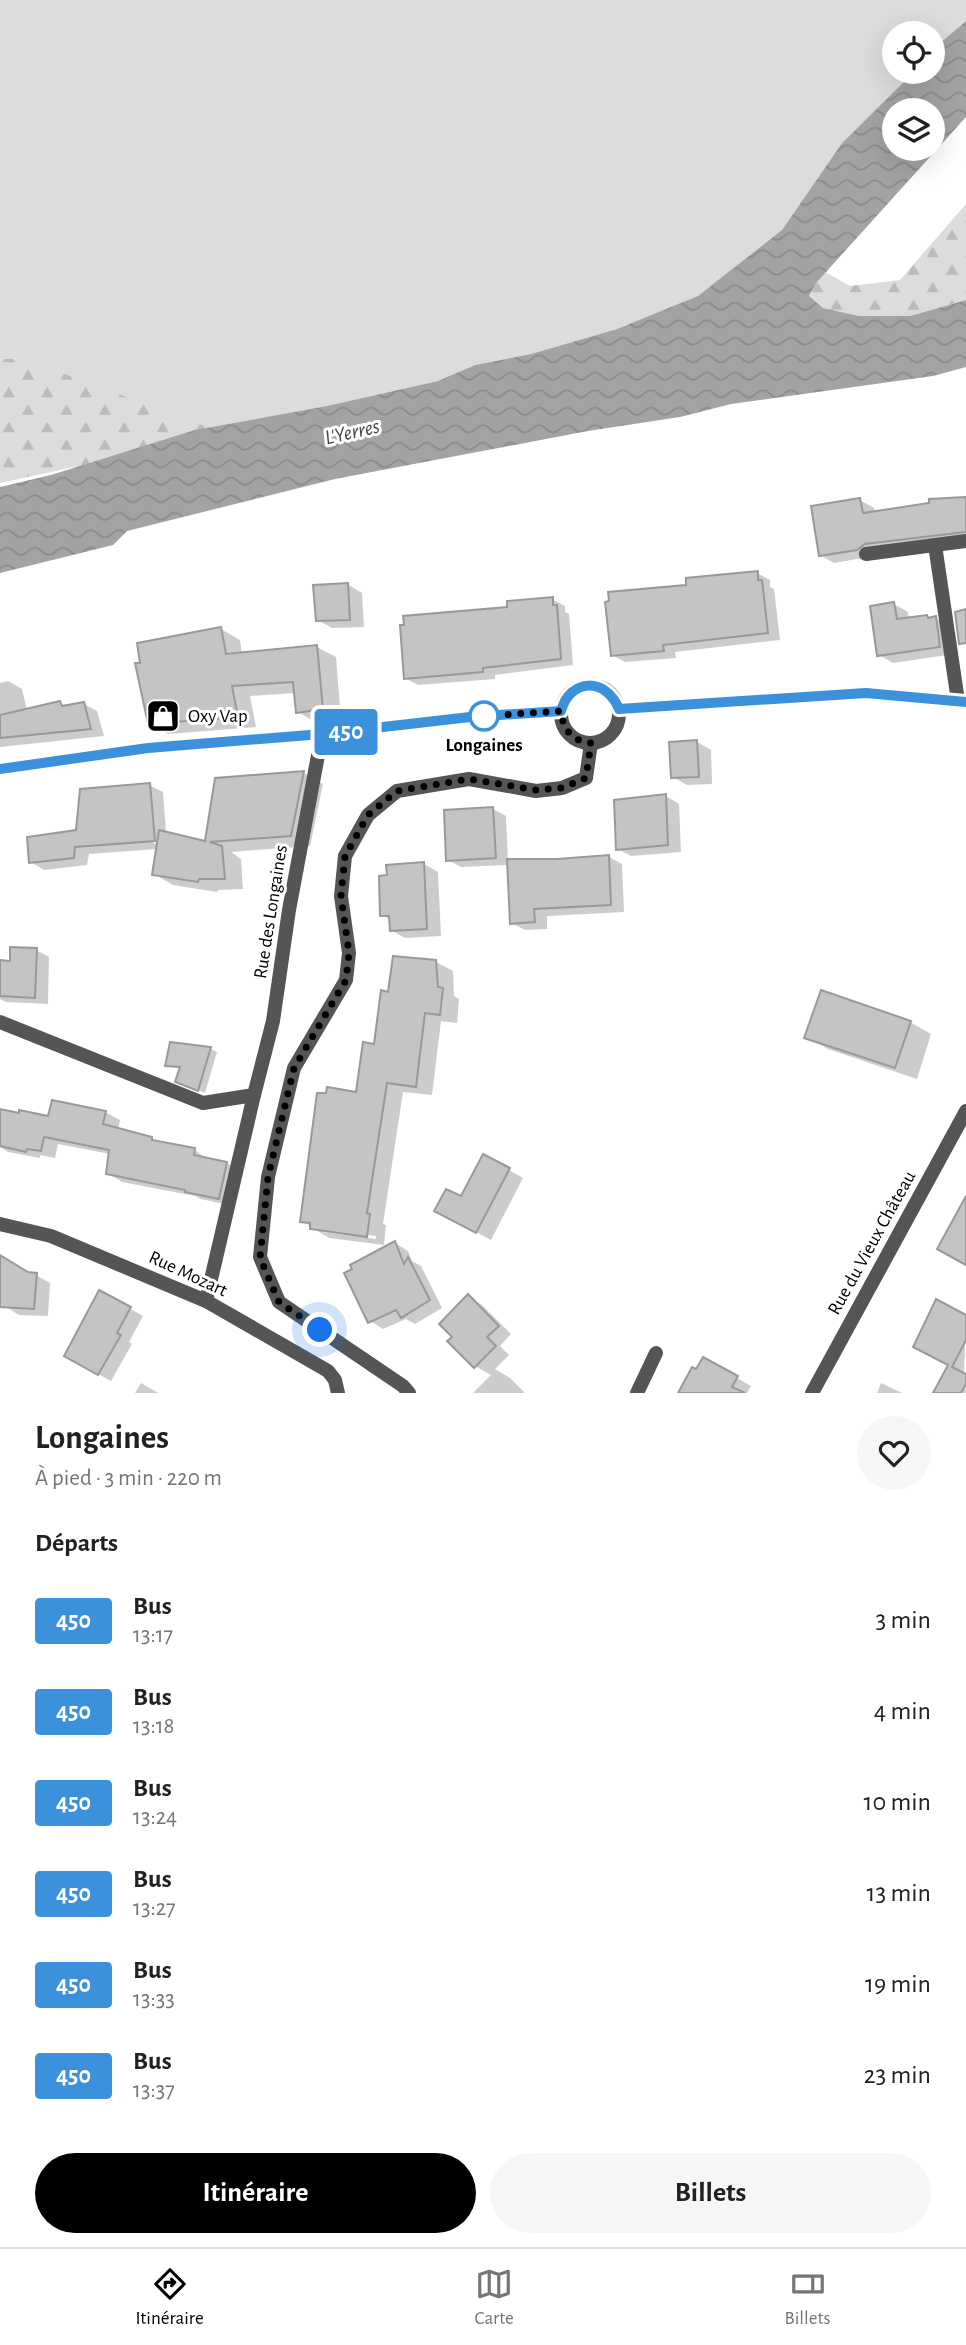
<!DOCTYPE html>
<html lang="fr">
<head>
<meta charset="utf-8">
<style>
  body { margin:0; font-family:"Alegreya Sans",sans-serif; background:#f6f6f6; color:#202124; height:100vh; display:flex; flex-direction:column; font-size:26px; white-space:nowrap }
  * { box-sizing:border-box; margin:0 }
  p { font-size:23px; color:#757577 }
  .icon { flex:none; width:38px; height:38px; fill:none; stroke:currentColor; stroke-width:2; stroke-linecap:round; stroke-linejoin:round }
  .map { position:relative; height:1393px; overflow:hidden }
  .details { display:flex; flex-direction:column; background:#fff; flex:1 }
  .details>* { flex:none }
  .badge { padding:0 14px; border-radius:5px; font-size:24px; line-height:46px }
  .tools { position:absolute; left:882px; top:21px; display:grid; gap:14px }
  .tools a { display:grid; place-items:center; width:63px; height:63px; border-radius:50%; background:#fff; box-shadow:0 7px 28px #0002; font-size:35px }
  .you { position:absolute; width:35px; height:35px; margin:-18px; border:5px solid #fff; border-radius:50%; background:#1a73e8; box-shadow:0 0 0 10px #1a73e833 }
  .map>.badge { position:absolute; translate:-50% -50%; box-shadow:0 0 0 4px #fff }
  h2 { padding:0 35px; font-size:26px; line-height:63px }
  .round { display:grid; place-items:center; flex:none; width:74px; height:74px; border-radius:37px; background:#f6f6f6 }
  .headline { display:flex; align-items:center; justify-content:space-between; height:119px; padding:0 35px }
  h1 { font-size:33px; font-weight:700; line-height:52px }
  .button { display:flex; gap:14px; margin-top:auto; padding:14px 35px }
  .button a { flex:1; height:80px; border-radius:42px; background:#000; color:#fff; font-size:28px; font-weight:700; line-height:80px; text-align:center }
  .button a+a { background:#f6f6f6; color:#202124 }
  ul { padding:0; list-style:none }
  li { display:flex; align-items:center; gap:21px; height:91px; padding:0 35px }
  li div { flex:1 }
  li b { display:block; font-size:26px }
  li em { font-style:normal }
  li .badge { min-width:77px; font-weight:700; text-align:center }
  .dock { display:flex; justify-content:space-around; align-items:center; height:98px; border-top:2px solid #e0e0e0; background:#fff; font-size:19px; color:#757577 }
  .dock a { display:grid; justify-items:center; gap:4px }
  .dock .on { color:#000 }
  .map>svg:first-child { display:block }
  .grass { fill:#dcdcdc }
  .forest { fill:url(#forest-firs) }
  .water { fill:url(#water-waves); fill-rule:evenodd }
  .shadow { fill:#0003; fill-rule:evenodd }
  .building { fill:#c4c4c4; stroke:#999; stroke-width:2 }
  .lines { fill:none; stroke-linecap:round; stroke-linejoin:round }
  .minor { stroke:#555; stroke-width:14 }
  .tertiary { stroke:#555; stroke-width:14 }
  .line-casing { stroke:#fff; stroke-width:16 }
  .line { stroke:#3c91dc; stroke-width:10 }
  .walk { stroke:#000; stroke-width:7; stroke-dasharray:0 12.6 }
  .stop-dot { fill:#fff; stroke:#3c91dc; stroke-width:3.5 }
  .labels { text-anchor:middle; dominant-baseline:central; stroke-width:6; stroke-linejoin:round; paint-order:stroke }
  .poi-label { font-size:19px; fill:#000; stroke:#fff; text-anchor:start }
  .stop-label { font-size:19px; font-weight:bold; fill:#000; stroke:#fff }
  .street-label { font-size:19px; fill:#000; stroke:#fff }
  .water-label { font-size:21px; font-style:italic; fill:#444; stroke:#fff }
</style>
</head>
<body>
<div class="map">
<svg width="966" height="1393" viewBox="0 0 966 1393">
  <defs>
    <pattern id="forest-firs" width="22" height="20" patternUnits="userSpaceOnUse" patternTransform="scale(1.75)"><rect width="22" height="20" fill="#dcdcdc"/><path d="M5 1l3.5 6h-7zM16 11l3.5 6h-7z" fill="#bbb"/></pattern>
    <pattern id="water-waves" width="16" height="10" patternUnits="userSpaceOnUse" patternTransform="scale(1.75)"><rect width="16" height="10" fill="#a3a3a3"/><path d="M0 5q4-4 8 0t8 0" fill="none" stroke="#8b8b8b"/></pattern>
  </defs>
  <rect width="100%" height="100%" fill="#fff"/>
  <path class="grass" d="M 0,0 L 966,0 L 966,21 L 933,49 L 933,33 L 894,33 L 894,72 L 914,72 L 842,143 L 782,230 L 699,296 L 617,329 L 531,354 L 475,365 L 438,381 L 328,406 L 195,430 L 22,358 L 0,359 Z"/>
  <g class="forest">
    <path d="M 966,204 L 966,300 L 910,316 L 859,316 L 823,308 L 809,297 L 817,282 L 825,272 L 850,286 L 900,280 Z"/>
    <path d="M 22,358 L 226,434 L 0,483 L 0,359 Z"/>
  </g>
  <path class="water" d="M 966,21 L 966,117 L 817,282 L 809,296 L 823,308 L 859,316 L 910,316 L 966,300 L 966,367 L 933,376 L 731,404 L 680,417 L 588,431 L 335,479 L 127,531 L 113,545 L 0,573 L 0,487 L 51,475 L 195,430 L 327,406 L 438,381 L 475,365 L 531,354 L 617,329 L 698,296 L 782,230 L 842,143 L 914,72 L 933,72 L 933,49 ZM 894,110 L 933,110 L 933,149 L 894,149 Z"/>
  <g class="shadow">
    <path d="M 966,499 L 966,540 L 834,563 L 820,555 L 860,500 L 874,508 L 875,513 Z"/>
    <path d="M 757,573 L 770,580 L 770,587 L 774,589 L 780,640 L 675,652 L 676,658 L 625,662 L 612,655 L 688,586 Z"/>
    <path d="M 347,584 L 362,593 L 364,627 L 332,628 L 318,620 Z"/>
    <path d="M 552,599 L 565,606 L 565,612 L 569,614 L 573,665 L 495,675 L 495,679 L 418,685 L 405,678 L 509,609 Z"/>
    <path d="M 894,604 L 908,612 L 909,619 L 927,617 L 935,618 L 950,626 L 954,654 L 893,663 L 879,655 Z"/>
    <path d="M 221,629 L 240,640 L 242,654 L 317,647 L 336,657 L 341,720 L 317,723 L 298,712 L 296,693 L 250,696 L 256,727 L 168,734 L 149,723 Z"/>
    <path d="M 8,681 L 22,689 L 27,710 L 60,703 L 67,707 L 84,704 L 97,711 L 104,736 L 0,747 L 0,683 Z"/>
    <path d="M 697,742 L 711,750 L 712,784 L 687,785 L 673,777 Z"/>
    <path d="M 304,773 L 323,784 L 310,846 L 231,852 L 241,859 L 243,889 L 218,890 L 217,892 L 173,885 L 154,874 L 158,849 L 89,854 L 87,865 L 44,870 L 31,862 L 149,785 L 163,792 L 166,833 L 206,843 L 217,780 ZM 148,835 L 159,842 L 159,846 L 146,838 Z"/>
    <path d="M 666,796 L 679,804 L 681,852 L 631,856 L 618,849 Z"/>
    <path d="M 493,809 L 506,816 L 508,861 L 557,861 L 609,857 L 622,864 L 624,912 L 547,916 L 547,929 L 525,930 L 512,923 L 509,865 L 461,867 L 448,860 Z"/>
    <path d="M 424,864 L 438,872 L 441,936 L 405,938 L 391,930 L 391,920 L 382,915 L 388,866 Z"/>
    <path d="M 36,950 L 49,957 L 48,1004 L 6,1002 L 0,999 L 0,962 L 12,962 Z"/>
    <path d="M 436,962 L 453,971 L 454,996 L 459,999 L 457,1023 L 441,1021 L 432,1095 L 403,1092 L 383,1224 L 386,1225 L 384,1245 L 329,1238 L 302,1221 L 358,1094 L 376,1046 L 390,994 ZM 318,1228 L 376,1236 L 376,1239 L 322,1232 Z"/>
    <path d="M 910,1022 L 931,1034 L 917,1079 L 828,1049 L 807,1037 Z"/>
    <path d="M 171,1044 L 211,1049 L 217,1052 L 205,1093 L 184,1085 L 181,1069 L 167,1065 Z"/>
    <path d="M 0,1111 L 49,1118 L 105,1112 L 120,1120 L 118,1130 L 152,1138 L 159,1143 L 195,1150 L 208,1160 L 227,1163 L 241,1171 L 233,1206 L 201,1199 L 195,1196 L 122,1182 L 108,1173 L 110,1154 L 58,1144 L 55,1158 L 40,1155 L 40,1158 L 8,1152 L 0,1147 Z"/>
    <path d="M 484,1156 L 523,1178 L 491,1240 L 450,1218 Z"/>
    <path d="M 395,1243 L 408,1251 L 412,1261 L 421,1266 L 442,1308 L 415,1324 L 406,1319 L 383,1329 L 370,1321 Z"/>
    <path d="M 0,1257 L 29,1274 L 36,1275 L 50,1283 L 48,1316 L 19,1315 L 0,1303 Z"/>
    <path d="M 100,1292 L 143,1316 L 129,1342 L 132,1344 L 111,1381 L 66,1356 Z"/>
    <path d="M 468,1297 L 482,1305 L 511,1334 L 500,1346 L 509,1355 L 495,1369 L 510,1378 L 525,1393 L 473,1393 L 491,1375 L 475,1366 L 454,1337 Z"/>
    <path d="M 966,1317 L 964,1375 L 966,1393 L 935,1393 L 950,1365 Z"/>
    <path d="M 704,1359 L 751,1386 L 747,1393 L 679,1393 L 697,1372 Z"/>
    <path d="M 141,1383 L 155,1391 L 158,1393 L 135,1393 Z"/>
    <path d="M 881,1383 L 902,1393 L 877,1393 Z"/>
  </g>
  <g class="building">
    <path d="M 966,497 L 966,532 L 865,544 L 857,550 L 819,556 L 811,506 L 860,498 L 863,513 L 929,503 L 929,499 Z"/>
    <path d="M 758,571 L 758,580 L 762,580 L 768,633 L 663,645 L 664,651 L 611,656 L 605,602 L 609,601 L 608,592 L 686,585 L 686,578 Z"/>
    <path d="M 348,583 L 350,620 L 316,621 L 313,585 Z"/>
    <path d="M 553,597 L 553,605 L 557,605 L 561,659 L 483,668 L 483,672 L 404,679 L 400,625 L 404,625 L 403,616 L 507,607 L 507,601 Z"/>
    <path d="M 894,602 L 897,619 L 927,615 L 928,618 L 936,616 L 940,647 L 877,656 L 870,606 Z"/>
    <path d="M 966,609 L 966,643 L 959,644 L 955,612 Z"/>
    <path d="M 221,627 L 226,654 L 317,645 L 323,709 L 296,713 L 293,682 L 232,686 L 238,717 L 148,724 L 135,663 L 140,663 L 137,643 Z"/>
    <path d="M 60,701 L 62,706 L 84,702 L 91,729 L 0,738 L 0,715 Z"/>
    <path d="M 697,740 L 699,777 L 671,778 L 669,742 Z"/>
    <path d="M 304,771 L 291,836 L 210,842 L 222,846 L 225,879 L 199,879 L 198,882 L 152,875 L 159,830 L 205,841 L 215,778 Z"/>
    <path d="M 150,783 L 155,841 L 75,847 L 74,858 L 29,863 L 27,837 L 76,830 L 80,789 Z"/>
    <path d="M 666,794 L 668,845 L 616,850 L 614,800 Z"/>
    <path d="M 493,807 L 496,858 L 446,861 L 444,810 Z"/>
    <path d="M 609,855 L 611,905 L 534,909 L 535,922 L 510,924 L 507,859 L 557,859 Z"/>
    <path d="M 424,862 L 427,929 L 390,931 L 389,916 L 380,916 L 379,876 L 387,875 L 386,865 Z"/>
    <path d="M 10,947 L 37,948 L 35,998 L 0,996 L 0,960 L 10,961 Z"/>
    <path d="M 393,956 L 436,960 L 438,987 L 443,988 L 440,1015 L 425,1013 L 416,1087 L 387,1083 L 367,1213 L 370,1214 L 367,1237 L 310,1229 L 310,1223 L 300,1222 L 317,1093 L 326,1093 L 327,1087 L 356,1092 L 363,1042 L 374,1044 L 381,990 L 388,992 Z"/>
    <path d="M 821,990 L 911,1021 L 895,1068 L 804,1038 Z"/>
    <path d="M 170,1042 L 211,1047 L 198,1091 L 175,1082 L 180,1067 L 165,1066 Z"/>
    <path d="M 52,1100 L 106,1111 L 103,1124 L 152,1137 L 152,1140 L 195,1148 L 194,1155 L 227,1162 L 219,1199 L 185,1192 L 185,1190 L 106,1174 L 109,1150 L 44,1137 L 41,1151 L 27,1149 L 26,1152 L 0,1146 L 0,1109 L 19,1113 L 19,1110 L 48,1116 Z"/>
    <path d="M 483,1154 L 510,1168 L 476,1233 L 434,1211 L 446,1189 L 461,1196 Z"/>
    <path d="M 966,1196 L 966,1265 L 937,1249 Z"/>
    <path d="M 395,1241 L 404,1264 L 408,1257 L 430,1300 L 401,1318 L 396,1310 L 368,1323 L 344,1273 L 352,1269 L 350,1265 Z"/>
    <path d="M 0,1255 L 28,1272 L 37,1273 L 34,1309 L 0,1307 Z"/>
    <path d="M 99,1290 L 131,1307 L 117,1333 L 121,1335 L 98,1375 L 64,1356 Z"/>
    <path d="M 468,1294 L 499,1326 L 487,1337 L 496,1346 L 474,1368 L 447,1341 L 452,1337 L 439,1324 Z"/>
    <path d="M 936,1299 L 966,1315 L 966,1340 L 952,1367 L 966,1374 L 966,1384 L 961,1393 L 933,1393 L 948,1365 L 913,1347 Z"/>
    <path d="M 703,1357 L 738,1376 L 732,1387 L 745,1393 L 678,1393 L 692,1367 L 696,1369 Z"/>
  </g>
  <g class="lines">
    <g class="minor">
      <path d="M 935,545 L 958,701"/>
      <path d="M 866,554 L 966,541"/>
      <path d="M 0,1022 L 203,1103 L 254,1095 L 273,1021 L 289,910 L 322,734"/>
      <path d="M 0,1224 L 51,1236 L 206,1301 L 328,1371 L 335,1380 L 338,1393"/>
      <path d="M 206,1301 L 254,1095"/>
      <path d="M 409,1393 L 403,1386 L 279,1302 L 260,1257 L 268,1177 L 294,1068 L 346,980 L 349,953 L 341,896 L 345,856 L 368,815 L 397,791 L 469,779 L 536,791 L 562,788 L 586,778 L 591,743"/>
      <path d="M 637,1393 L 656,1353"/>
      <path d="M 812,1393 L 966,1111"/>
    </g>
    <g class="tertiary">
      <circle cx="590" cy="714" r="29"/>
      <path d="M 619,709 L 866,693 L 966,702"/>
      <path d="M 0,769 L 148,748 L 322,734 L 470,717 L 561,711"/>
    </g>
  </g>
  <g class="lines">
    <defs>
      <path id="line" d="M 0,769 L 148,748 L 322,734 L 470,717 L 561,711 C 570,678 606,677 619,709 L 866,693 L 966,702"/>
    </defs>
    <use href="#line" class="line-casing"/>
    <use href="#line" class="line"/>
    <path class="walk" d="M 320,1330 L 279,1302 L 260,1258 L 268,1177 L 294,1068 L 346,980 L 349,953 L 341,896 L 345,856 L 368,815 L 397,791 L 469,779 L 536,790 L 562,788 L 586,778 L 591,743 C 572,741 563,730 561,711 L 484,716"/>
  </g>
  <defs>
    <symbol id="shop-square" viewBox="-11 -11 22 22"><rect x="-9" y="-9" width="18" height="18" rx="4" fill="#000" stroke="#fff"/><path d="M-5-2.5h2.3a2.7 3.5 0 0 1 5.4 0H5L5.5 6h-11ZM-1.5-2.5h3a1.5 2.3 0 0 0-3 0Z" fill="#fff"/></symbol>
  </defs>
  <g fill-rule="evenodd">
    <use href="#shop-square" x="144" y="697" width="38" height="38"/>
  </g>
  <circle class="stop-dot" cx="484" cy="716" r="14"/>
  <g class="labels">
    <g class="poi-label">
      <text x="188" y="716">Oxy Vap</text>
    </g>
    <g class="stop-label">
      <text x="484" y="745">Longaines</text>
    </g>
    <g class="street-label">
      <text transform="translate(271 912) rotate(-81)">Rue des Longaines</text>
      <text transform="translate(872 1243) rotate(-61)">Rue du Vieux Château</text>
      <text transform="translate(188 1274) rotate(25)">Rue Mozart</text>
    </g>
    <g class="water-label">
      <text transform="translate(352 432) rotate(-13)">L'Yerres</text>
    </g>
  </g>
</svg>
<div class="tools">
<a><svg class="icon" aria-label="locate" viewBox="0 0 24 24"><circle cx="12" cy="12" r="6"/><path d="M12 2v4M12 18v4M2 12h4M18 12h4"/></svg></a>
<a><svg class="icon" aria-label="layers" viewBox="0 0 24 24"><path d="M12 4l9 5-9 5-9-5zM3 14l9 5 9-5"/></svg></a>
</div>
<div class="you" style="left:320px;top:1330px"></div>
<b class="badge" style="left:346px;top:732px;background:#3c91dc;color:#fff">450</b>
</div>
<section class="details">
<div class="headline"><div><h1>Longaines</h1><p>À pied · 3 min · 220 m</p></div><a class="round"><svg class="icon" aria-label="heart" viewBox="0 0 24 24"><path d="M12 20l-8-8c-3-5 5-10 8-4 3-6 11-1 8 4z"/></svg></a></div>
<h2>Départs</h2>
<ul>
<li><span class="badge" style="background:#3c91dc;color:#fff">450</span><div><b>Bus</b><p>13:17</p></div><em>3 min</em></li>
<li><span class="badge" style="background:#3c91dc;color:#fff">450</span><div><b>Bus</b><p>13:18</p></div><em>4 min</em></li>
<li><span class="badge" style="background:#3c91dc;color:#fff">450</span><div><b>Bus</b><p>13:24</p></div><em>10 min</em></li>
<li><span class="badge" style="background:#3c91dc;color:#fff">450</span><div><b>Bus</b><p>13:27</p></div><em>13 min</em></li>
<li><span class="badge" style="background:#3c91dc;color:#fff">450</span><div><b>Bus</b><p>13:33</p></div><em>19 min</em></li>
<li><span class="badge" style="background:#3c91dc;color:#fff">450</span><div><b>Bus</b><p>13:37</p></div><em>23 min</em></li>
</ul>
<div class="button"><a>Itinéraire</a><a>Billets</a></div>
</section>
<nav class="dock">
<a class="on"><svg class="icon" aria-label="directions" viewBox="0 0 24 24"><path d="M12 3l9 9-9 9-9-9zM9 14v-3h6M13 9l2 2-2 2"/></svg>Itinéraire</a>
<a><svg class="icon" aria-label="map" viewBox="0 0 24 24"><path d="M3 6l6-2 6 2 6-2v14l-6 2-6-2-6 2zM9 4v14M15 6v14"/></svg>Carte</a>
<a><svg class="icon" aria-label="tickets" viewBox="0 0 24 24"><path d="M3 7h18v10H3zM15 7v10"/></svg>Billets</a>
</nav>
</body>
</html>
